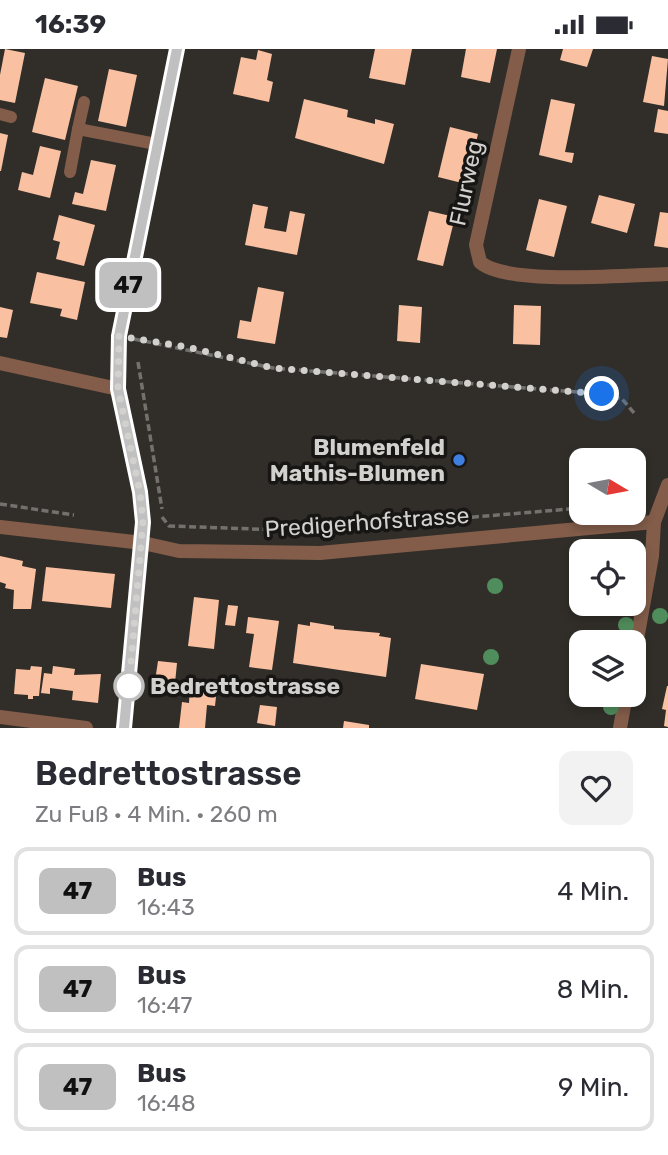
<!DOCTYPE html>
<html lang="de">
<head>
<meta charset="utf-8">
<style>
  body { margin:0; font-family:Rubik,sans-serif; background:#f2f2f3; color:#2b2b33; height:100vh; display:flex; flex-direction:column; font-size:26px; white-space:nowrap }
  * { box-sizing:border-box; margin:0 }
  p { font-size:23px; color:#7c7c81 }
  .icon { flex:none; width:38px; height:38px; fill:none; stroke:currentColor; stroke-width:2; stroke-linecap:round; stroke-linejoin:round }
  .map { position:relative; height:679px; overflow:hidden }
  .side { display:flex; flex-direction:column; background:#fff; flex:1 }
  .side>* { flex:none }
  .badge { padding:0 14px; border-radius:10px; font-size:24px; line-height:46px }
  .needle { width:46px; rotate:100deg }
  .tools { position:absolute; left:569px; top:399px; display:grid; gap:14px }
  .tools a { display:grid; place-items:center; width:77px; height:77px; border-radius:14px; background:#fff; box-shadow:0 4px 10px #0003; font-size:35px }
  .you { position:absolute; width:35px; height:35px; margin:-18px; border:5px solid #fff; border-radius:50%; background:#1a73e8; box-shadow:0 0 0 10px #1a73e833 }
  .map>.badge { position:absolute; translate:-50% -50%; box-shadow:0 0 0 4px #fff }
  .round { display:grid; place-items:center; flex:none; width:74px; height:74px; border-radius:14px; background:#f2f2f3 }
  .overview { display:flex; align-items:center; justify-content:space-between; height:119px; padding:0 35px }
  h1 { font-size:33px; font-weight:600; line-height:52px }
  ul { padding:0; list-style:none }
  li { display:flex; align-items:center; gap:21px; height:88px; margin:0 14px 10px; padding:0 21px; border:4px solid #e1e1e2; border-radius:14px }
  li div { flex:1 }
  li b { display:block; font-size:26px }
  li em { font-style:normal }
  li .badge { min-width:77px; font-weight:700; text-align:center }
  .status { display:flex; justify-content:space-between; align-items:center; height:49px; padding:0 35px; background:#fff; direction:ltr }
  .status svg { height:19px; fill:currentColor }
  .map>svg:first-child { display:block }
  .building { fill:#f9c1a1 }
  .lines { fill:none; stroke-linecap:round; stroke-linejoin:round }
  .path { stroke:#73716d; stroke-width:3.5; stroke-dasharray:7 3.5; stroke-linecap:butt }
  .service { stroke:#835d4a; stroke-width:12 }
  .minor { stroke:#835d4a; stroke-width:14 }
  .tree { fill:#508d5c }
  .line-casing { stroke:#fff; stroke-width:16 }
  .line { stroke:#c0c0c0; stroke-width:10 }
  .walk { stroke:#d3d1ce; stroke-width:7; stroke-dasharray:0 12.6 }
  .shop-dot { fill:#3f7fe0; stroke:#171614; stroke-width:2.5 }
  .stop-dot { fill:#fff; stroke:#c0c0c0; stroke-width:3.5 }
  .labels { text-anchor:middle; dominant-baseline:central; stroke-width:7; stroke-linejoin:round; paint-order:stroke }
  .street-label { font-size:23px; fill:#d3d1ce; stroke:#171614 }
  .poi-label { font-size:23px; font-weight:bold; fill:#d3d1ce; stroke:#171614; text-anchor:end }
  .stop-label { font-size:23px; font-weight:bold; fill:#d3d1ce; stroke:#171614; text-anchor:start }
</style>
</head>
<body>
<div class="status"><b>16:39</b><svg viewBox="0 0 49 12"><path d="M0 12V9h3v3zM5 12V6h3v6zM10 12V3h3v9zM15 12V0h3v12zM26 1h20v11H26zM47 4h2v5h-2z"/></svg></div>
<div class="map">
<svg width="668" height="679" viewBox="0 0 668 679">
  <rect width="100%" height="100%" fill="#312e29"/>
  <g class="building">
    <path d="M 5,0 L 25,4 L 15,54 L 0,51 L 0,26 Z"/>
    <path d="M 375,0 L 412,0 L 405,36 L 369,29 Z"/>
    <path d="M 466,0 L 497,0 L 490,34 L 461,28 Z"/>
    <path d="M 563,0 L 593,0 L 587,18 L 560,11 Z"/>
    <path d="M 258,1 L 272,5 L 267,31 L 273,33 L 269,53 L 233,45 L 241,8 L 256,11 Z"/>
    <path d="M 652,7 L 668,10 L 664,57 L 643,53 Z"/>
    <path d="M 109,20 L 137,26 L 126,78 L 98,72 Z"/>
    <path d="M 45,29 L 78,37 L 65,91 L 32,83 Z"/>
    <path d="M 304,50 L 348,61 L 347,68 L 375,75 L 375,70 L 394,75 L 384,115 L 295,89 Z"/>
    <path d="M 551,50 L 575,55 L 565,103 L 574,104 L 572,114 L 539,106 Z"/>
    <path d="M 658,60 L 668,62 L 668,85 L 654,83 Z"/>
    <path d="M 450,78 L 478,85 L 466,135 L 438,128 Z"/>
    <path d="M 0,84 L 8,86 L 1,122 L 0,122 Z"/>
    <path d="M 40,97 L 61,102 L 50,149 L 18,141 L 22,123 L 33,126 Z"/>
    <path d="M 91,111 L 116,116 L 106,162 L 72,155 L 75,143 L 83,145 Z"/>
    <path d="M 599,146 L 635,155 L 627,184 L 591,174 Z"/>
    <path d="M 539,150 L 567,157 L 554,208 L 526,201 Z"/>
    <path d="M 253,155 L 268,158 L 264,179 L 286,183 L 290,162 L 305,165 L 297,206 L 245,196 Z"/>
    <path d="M 429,162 L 455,168 L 443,217 L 417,211 Z"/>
    <path d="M 660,163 L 668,164 L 668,199 L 654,197 Z"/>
    <path d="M 59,166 L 95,176 L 84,217 L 56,210 L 60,193 L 53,191 Z"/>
    <path d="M 37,223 L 85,233 L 77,271 L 60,267 L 62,260 L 30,254 Z"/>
    <path d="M 258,238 L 284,243 L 275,295 L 237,289 L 240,271 L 251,273 Z"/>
    <path d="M 399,256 L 422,258 L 420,294 L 397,292 Z"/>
    <path d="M 514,256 L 541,257 L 540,296 L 513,295 Z"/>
    <path d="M 0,258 L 13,261 L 7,289 L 0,288 Z"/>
    <path d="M 0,507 L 23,512 L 22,517 L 36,520 L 31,560 L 13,560 L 14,541 L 5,539 L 6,535 L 0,533 Z"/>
    <path d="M 46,518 L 115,525 L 111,559 L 42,552 Z"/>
    <path d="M 194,548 L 219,551 L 214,600 L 188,597 Z"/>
    <path d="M 228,556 L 238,557 L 235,577 L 225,576 Z"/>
    <path d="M 248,568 L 279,572 L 272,621 L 249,618 L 254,585 L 246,584 Z"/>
    <path d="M 310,573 L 334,577 L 334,580 L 380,584 L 379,587 L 391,589 L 386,628 L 293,614 L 298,575 L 310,577 Z"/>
    <path d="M 158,612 L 177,614 L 175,634 L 155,632 Z"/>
    <path d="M 421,615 L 484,625 L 477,661 L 415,650 Z"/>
    <path d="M 31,617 L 42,618 L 39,647 L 33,647 L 33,650 L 28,650 L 28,646 L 14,645 L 16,620 L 30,621 Z"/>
    <path d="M 53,617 L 75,620 L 74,626 L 101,625 L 98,654 L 72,651 L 73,642 L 50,639 L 50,645 L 41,644 L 44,624 L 52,625 Z"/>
    <path d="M 190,635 L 217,638 L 215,657 L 207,656 L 205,679 L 179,679 L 182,653 L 189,654 Z"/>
    <path d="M 667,637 L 668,637 L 668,678 L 664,677 L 666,661 L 662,660 Z"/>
    <path d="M 260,656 L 277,658 L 275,677 L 257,674 Z"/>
    <path d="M 344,672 L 369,676 L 369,679 L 343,679 Z"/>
  </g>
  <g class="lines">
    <g class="path">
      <path d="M 134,290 L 273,319 L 602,345 L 622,350 L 635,365"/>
      <path d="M 138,313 L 162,460"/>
      <path d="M 0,455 L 74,466"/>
      <path d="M 162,468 L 169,477 L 308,482 L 581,459"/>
    </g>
    <g class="service">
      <path d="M 84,53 L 78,80 L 156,95"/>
      <path d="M 0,65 L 11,68"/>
      <path d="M 70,123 L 78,80"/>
    </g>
    <g class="minor">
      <path d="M 519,0 L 476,196 L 480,213 C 506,237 629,226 668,225"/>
      <path d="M 0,314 L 118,340"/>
      <path d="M 0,478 L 143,494 L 179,502 L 320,504 L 654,473"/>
      <path d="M 634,607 L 652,507 L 654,473 L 668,436"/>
      <path d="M 0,668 L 86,679"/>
      <path d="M 124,679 L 143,473 L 140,443 L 118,340 L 119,287 L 177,0"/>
      <path d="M 620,679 L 626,646"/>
    </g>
  </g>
  <g class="tree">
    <circle cx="495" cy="537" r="8"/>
    <circle cx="660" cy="567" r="8"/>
    <circle cx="626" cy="576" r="8"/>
    <circle cx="491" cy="608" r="8"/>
    <circle cx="611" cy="658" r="8"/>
  </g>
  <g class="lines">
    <defs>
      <path id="line" d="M 124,679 L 143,473 L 140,443 L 118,340 L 119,287 L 177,0"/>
    </defs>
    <use href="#line" class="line-casing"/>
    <use href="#line" class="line"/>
    <path class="walk" d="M 129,637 L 143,473 L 140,443 L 118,340 L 119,287 L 187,298 L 273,319 L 602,345"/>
  </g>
  <circle class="shop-dot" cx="459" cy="411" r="7"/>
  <circle class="stop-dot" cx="129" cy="637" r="14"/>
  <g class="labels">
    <g class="street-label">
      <text transform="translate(466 134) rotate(-78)">Flurweg</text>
      <text transform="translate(367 473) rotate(-4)">Predigerhofstrasse</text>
    </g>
    <g class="poi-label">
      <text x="445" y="398">Blumenfeld<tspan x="445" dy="26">Mathis-Blumen</tspan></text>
    </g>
    <g class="stop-label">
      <text x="150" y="637">Bedrettostrasse</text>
    </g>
  </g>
</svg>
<div class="tools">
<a><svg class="needle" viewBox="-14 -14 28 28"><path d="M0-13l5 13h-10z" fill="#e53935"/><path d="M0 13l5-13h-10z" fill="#7c7c81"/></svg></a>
<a><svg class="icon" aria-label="locate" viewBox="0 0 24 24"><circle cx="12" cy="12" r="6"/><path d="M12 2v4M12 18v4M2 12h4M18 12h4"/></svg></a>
<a><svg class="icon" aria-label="layers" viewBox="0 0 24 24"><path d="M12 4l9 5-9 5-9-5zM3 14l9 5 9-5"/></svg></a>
</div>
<div class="you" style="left:602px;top:345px"></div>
<b class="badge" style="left:128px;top:236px;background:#c0c0c0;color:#111">47</b>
</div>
<section class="side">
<div class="overview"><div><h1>Bedrettostrasse</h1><p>Zu Fuß · 4 Min. · 260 m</p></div><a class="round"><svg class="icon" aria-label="heart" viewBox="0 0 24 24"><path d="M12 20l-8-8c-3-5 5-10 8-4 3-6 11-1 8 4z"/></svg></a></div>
<ul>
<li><span class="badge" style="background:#c0c0c0;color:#111">47</span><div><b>Bus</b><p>16:43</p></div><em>4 Min.</em></li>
<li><span class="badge" style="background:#c0c0c0;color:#111">47</span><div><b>Bus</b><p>16:47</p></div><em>8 Min.</em></li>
<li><span class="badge" style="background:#c0c0c0;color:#111">47</span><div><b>Bus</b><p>16:48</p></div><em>9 Min.</em></li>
</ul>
</section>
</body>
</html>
